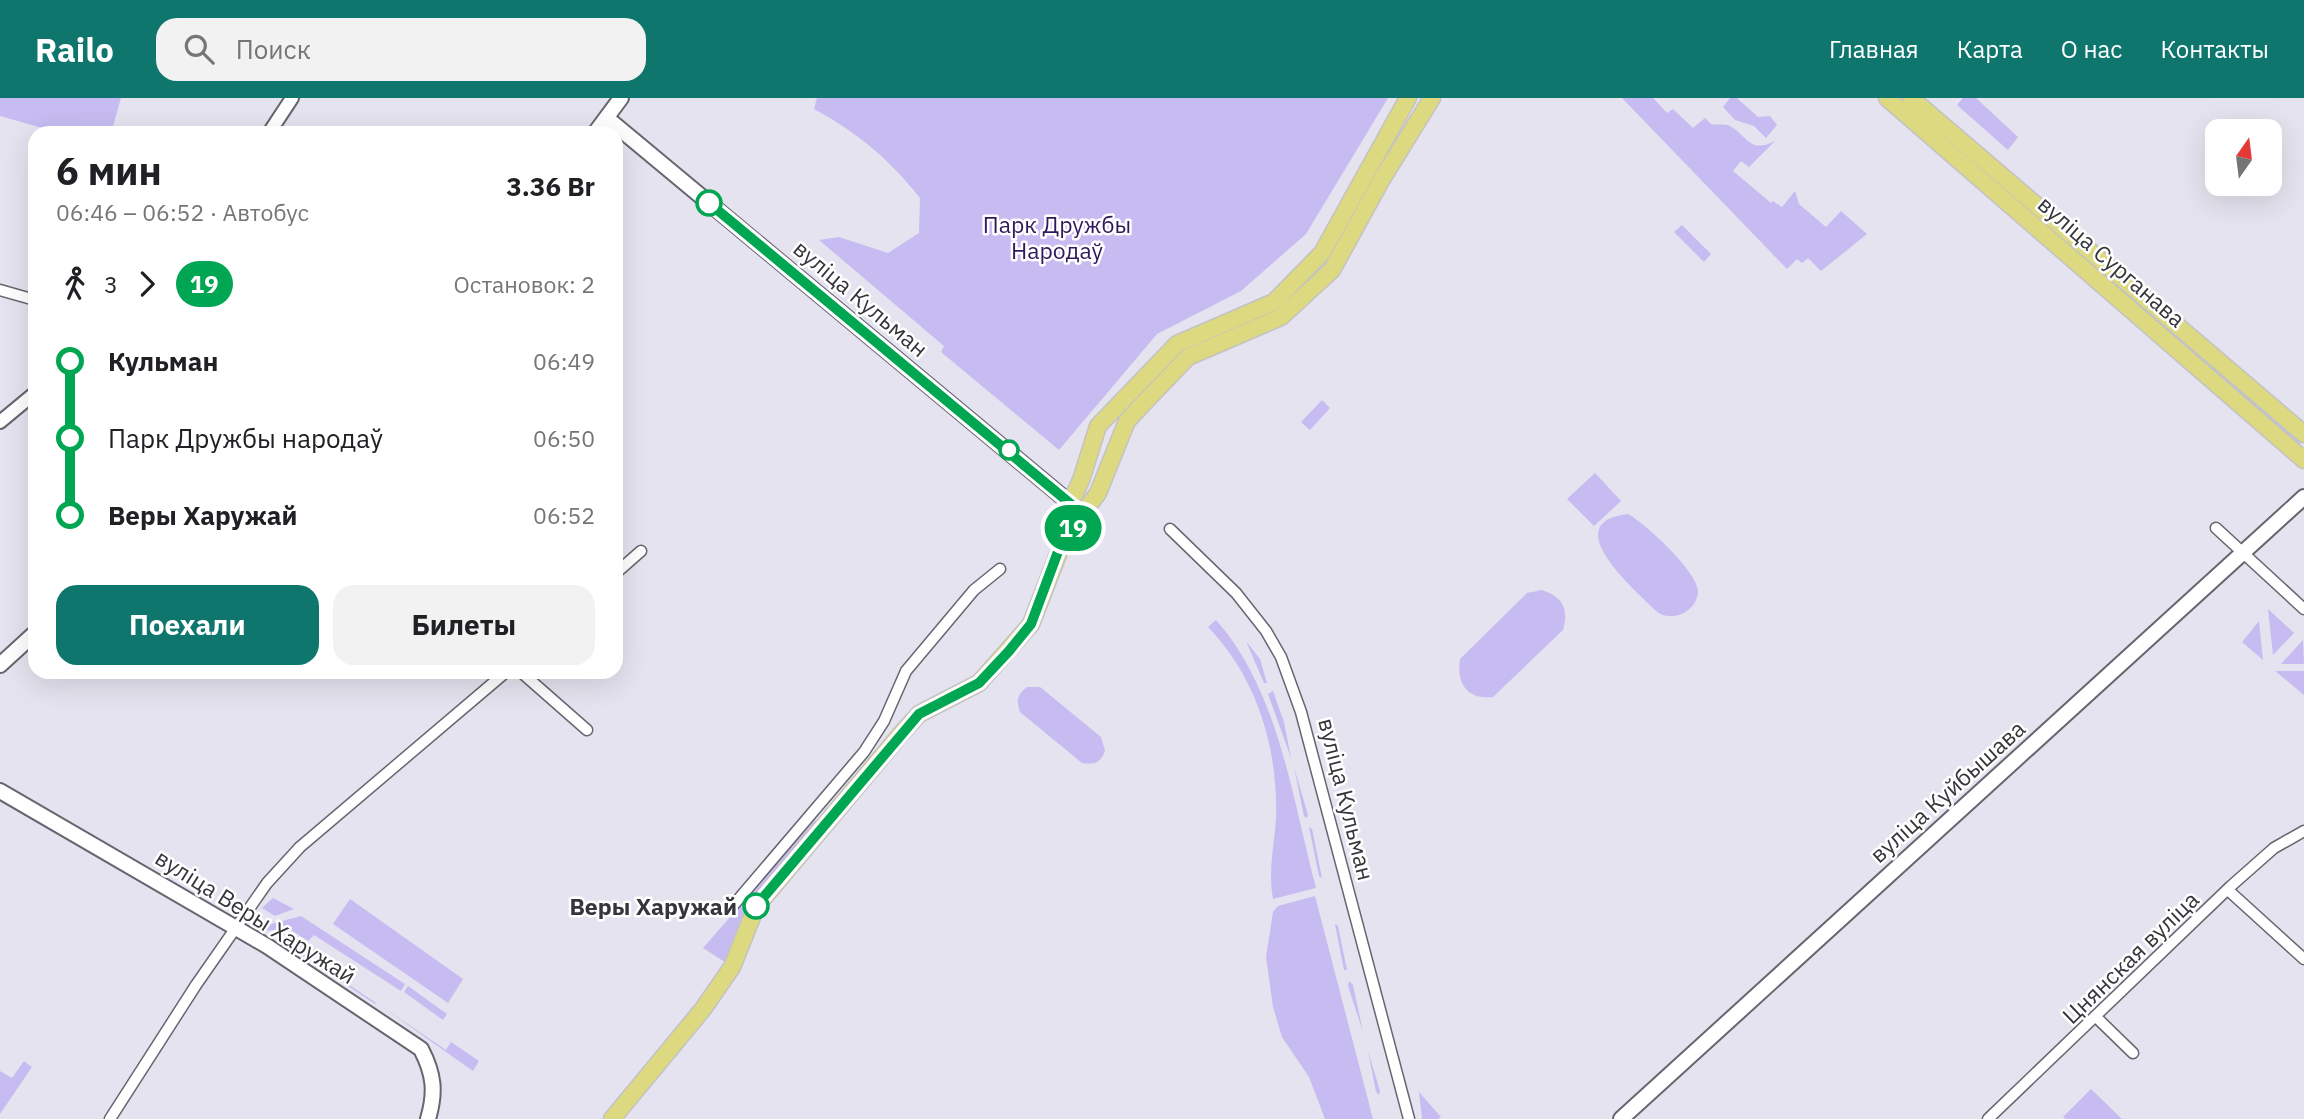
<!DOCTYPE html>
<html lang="ru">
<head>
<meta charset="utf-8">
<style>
  body { margin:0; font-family:"IBM Plex Sans",sans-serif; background:#f2f2f2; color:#202124; height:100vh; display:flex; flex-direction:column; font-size:26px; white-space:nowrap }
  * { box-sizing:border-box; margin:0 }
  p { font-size:23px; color:#757577 }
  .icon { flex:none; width:38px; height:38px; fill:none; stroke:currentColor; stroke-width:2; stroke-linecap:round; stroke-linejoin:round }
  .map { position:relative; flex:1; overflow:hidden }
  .drawer { position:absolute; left:28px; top:28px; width:595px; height:553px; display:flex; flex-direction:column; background:#fff; border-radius:21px; box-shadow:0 7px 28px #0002 }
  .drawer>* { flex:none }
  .badge { padding:0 14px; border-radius:23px; font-size:24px; line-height:46px }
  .needle { width:46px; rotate:14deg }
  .controls { position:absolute; left:2205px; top:21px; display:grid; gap:14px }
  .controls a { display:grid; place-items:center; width:77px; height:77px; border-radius:14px; background:#fff; box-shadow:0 7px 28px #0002; font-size:35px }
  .map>.badge { position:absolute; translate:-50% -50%; box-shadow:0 0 0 4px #fff }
  .legs { display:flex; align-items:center; gap:10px; height:77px; padding:0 28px; font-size:23px }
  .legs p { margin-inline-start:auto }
  .summary { display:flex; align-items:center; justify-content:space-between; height:119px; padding:0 28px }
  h1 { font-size:38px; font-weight:700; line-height:52px }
  .cta { display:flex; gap:14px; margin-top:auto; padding:14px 28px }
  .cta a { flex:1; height:80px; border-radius:21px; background:#0f766e; color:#fff; font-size:28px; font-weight:700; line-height:80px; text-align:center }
  .cta a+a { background:#f2f2f2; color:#202124 }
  ul { padding:0 28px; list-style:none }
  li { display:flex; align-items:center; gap:24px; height:77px; font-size:26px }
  li i { display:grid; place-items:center; width:10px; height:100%; margin:0 9px; background:currentColor }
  li i::after { content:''; width:18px; height:18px; margin:-9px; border:5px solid; border-radius:50%; background:#fff }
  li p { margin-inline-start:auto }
  li:first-child i { background:linear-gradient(#0000 50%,currentColor 0) }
  li:last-child i { background:linear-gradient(currentColor 50%,#0000 0) }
  header { display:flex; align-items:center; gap:42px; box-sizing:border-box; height:98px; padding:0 35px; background:#0f766e; color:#fff }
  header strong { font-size:33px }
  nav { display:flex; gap:38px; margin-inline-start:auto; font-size:24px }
  .search { width:490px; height:63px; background:#f2f2f2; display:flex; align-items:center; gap:18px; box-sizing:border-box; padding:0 24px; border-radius:21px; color:#757577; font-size:26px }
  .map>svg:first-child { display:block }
  .green { fill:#c6bcf1 }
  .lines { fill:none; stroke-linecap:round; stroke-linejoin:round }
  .minor-casing { stroke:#67656f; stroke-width:13 }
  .tertiary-casing { stroke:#67656f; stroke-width:16 }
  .secondary-casing { stroke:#67656f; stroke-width:18 }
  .primary-casing { stroke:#c3c2c4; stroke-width:19 }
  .minor { stroke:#fff; stroke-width:10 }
  .tertiary { stroke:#fff; stroke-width:12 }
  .secondary { stroke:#fff; stroke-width:14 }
  .primary { stroke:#dcd980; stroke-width:16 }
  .line-1-casing { stroke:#fff; stroke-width:16 }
  .line-1 { stroke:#00a651; stroke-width:10 }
  .stop-1-dot { fill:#fff; stroke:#00a651; stroke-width:3.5 }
  .labels { text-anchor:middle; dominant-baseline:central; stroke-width:5; stroke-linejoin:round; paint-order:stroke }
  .park-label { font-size:23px; fill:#301a5b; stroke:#fff }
  .street-label { font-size:23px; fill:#36353a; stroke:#fff }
  .stop-label { font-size:23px; font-weight:bold; fill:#36353a; stroke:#fff; text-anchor:end }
</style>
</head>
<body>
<header>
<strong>Railo</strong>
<div class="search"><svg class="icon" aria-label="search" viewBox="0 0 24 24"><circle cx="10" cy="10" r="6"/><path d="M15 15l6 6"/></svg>Поиск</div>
<nav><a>Главная</a><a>Карта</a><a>О нас</a><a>Контакты</a></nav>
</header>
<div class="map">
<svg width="2304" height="1021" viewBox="0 0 2304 1021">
  <rect width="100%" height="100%" fill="#e5e3ef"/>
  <g class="green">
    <path d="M 0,0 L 121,0 L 111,35 L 60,35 L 0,18 Z"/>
    <path d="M 817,0 L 1388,0 L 1306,136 L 1241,193 L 1157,236 L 1059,352 L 941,254 L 944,248 L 819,142 L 839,139 L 888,155 L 919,135 L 920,100 C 889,61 858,35 814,11 Z"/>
    <path d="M 1622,0 L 1653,0 L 1667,15 L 1673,11 L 1693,30 L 1705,20 L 1711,26 C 1716,27 1724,26 1728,27 C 1746,35 1749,57 1775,43 L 1749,69 L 1741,63 L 1733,73 L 1771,105 L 1773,103 L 1782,109 L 1795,93 L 1799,106 L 1826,129 L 1841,113 L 1867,136 L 1821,173 L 1808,160 L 1802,165 L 1797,161 L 1787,171 Z"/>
    <path d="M 1730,0 L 1737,0 L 1758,19 L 1770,18 L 1777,27 L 1766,40 L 1754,28 L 1735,22 L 1723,9 Z"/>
    <path d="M 1963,0 L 1976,0 L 2018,39 L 2008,52 L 1957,7 Z"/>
    <path d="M 1958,45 L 2301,345 L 2299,348 L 1954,49 Z"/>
    <path d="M 1682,127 L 1711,156 L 1704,164 L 1674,134 Z"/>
    <path d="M 1322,302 L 1330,310 L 1310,332 L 1301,324 Z"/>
    <path d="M 1595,375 L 1621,403 L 1594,428 L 1567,401 Z"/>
    <path d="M 1628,416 C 1645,425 1699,475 1698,494 C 1696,516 1668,526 1654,511 C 1634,491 1556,424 1628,416 Z"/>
    <path d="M 1542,492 C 1563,499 1569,511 1563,532 L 1493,599 C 1467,602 1456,585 1460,561 L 1527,495 Z"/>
    <path d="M 2268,511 L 2294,535 L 2273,557 Z"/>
    <path d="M 1216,522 C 1279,593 1292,700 1316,790 L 1273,801 C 1268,773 1274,749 1276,721 C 1278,651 1258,581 1208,529 Z"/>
    <path d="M 2259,523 L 2263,562 L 2242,544 Z"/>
    <path d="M 2303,542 L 2304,566 L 2281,566 Z"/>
    <path d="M 1246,543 L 1260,561 L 1267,585 L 1264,585 Z"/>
    <path d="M 2276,573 L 2304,573 L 2304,597 L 2275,573 Z"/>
    <path d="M 1027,589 L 1040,589 L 1101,639 L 1105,653 C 1100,665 1095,667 1082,665 L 1020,614 C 1016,602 1017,597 1027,589 Z"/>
    <path d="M 1273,593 L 1284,624 L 1291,660 L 1268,596 Z"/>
    <path d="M 1294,669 L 1308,717 L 1307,720 L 1304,718 Z"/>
    <path d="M 815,722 L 818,725 L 728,866 L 703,850 Z"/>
    <path d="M 1309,729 L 1312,731 L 1322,780 L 1319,778 Z"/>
    <path d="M 1315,798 L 1373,1021 L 1325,1021 L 1309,979 L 1282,939 L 1273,909 L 1266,859 L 1273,814 L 1278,808 Z"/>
    <path d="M 273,800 L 294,811 L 275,818 L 262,810 Z"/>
    <path d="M 350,801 L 463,881 L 448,905 L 333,826 Z"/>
    <path d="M 301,818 L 405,886 L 401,893 L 314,837 L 308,843 L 288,830 L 265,833 L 260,829 Z"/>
    <path d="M 1335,826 L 1338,828 L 1347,872 L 1344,872 Z"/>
    <path d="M 283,842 L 376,905 L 375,906 L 282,844 Z"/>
    <path d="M 1349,883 L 1353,887 L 1363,934 L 1348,888 Z"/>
    <path d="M 408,888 L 447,916 L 443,922 L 404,894 Z"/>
    <path d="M 381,908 L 446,952 L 451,944 L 479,963 L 473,973 Z"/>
    <path d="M 1368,953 L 1380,993 L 1379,997 L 1376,994 Z"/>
    <path d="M 24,963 L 32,969 L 0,1016 L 0,973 L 12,980 Z"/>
    <path d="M 2091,991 L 2122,1021 L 2066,1021 L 2063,1019 Z"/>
    <path d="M 1419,994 L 1441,1019 L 1438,1021 L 1422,1021 Z"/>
  </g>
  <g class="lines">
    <defs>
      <g id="minor">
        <path d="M 0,192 L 35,202"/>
        <path d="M 2216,430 L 2304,511"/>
        <path d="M 1170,431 L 1236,495 L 1266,533 L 1281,559 L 1301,614 L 1409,1021"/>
        <path d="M 616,475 L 641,453"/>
        <path d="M 521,574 L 587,632"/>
        <path d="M 2228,792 L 2304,861"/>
        <path d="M 731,810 L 864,654 L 884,623 L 906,573 L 974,492 L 1000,471"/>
        <path d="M 2096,919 L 2133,955"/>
        <path d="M 110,1021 L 196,887 L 267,785 L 300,749 L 506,574"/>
        <path d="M 1988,1021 L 2231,788 L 2274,750 L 2304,733"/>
      </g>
      <g id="tertiary">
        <path d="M 269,35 L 292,0"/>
        <path d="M 0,324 L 35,295"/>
      </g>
      <g id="secondary">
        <path d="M 608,21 L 1077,411"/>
        <path d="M 595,35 L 621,0"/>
        <path d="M 0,567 L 35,535"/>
        <path d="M 0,693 L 267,848 L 421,951 C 434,976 436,994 428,1021"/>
        <path d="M 1621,1021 L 2304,399"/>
      </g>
      <g id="primary">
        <path d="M 1887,0 L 2304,362"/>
        <path d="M 1911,0 L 2304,336"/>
        <path d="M 1070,406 L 1081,382 L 1098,328 L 1177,246 L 1274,204 L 1322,155 L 1408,0"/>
        <path d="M 612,1021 L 703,911 L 732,869 L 756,809 L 900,637 L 919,616 L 979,585 L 1031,526 L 1064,441 L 1098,395 L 1127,323 L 1141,308 L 1188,259 L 1281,219 L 1332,172 L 1382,81 L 1432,0"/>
      </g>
    </defs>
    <use href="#minor" class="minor-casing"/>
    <use href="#tertiary" class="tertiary-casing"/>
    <use href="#secondary" class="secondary-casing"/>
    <use href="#primary" class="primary-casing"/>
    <use href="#minor" class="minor"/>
    <use href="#tertiary" class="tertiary"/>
    <use href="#secondary" class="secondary"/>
    <use href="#primary" class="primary"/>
  </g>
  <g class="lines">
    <defs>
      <path id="line-1" d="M 709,105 L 1084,417 L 1059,451 L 1031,526 L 1009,553 L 979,585 L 919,616 L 756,808"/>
    </defs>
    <use href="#line-1" class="line-1-casing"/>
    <use href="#line-1" class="line-1"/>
  </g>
  <g class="stop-1-dot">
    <circle cx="709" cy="105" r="12"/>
    <circle cx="1009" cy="352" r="9"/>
    <circle cx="756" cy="808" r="12"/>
  </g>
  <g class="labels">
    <g class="park-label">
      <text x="1057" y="126">Парк Дружбы<tspan x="1057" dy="26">Народаў</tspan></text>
    </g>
    <g class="street-label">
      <text transform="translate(2112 163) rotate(41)">вуліца Сурганава</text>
      <text transform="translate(861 200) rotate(40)">вуліца Кульман</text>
      <text transform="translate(1947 693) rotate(-42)">вуліца Куйбышава</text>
      <text transform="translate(1347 701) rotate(76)">вуліца Кульман</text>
      <text transform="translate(256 818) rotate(32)">вуліца Веры Харужай</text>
      <text transform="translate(2130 859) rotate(-44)">Цнянская вуліца</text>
    </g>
    <g class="stop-label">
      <text x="737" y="808">Веры Харужай</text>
    </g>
  </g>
</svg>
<div class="controls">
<a><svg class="needle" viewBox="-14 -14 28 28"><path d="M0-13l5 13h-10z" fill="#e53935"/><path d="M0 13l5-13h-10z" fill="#757577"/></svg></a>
</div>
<b class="badge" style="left:1073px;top:430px;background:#00a651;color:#fff">19</b>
<section class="drawer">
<div class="summary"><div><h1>6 мин</h1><p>06:46 – 06:52 · Автобус</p></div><b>3.36 Br</b></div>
<div class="legs"><svg class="icon" aria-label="walk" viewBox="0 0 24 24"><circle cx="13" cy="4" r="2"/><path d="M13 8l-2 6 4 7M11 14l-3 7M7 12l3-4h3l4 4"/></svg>3<svg class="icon" aria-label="forward" viewBox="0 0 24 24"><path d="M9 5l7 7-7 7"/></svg><b class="badge" style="background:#00a651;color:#fff">19</b><p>Остановок: 2</p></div>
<ul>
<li><i style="color:#00a651"></i><b>Кульман</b><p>06:49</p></li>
<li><i style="color:#00a651"></i><span>Парк Дружбы народаў</span><p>06:50</p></li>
<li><i style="color:#00a651"></i><b>Веры Харужай</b><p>06:52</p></li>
</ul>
<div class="cta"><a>Поехали</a><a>Билеты</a></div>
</section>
</div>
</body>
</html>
